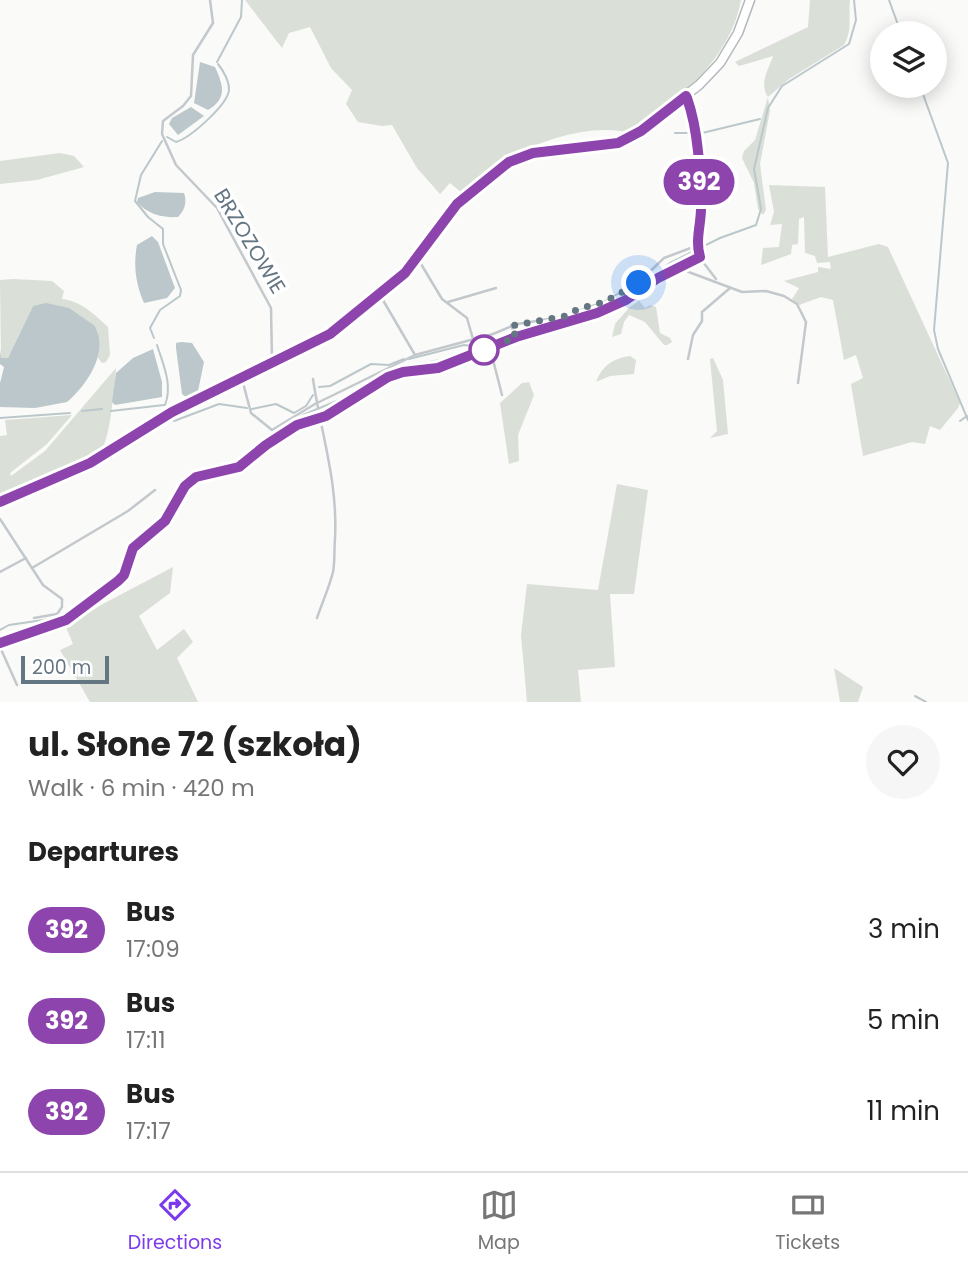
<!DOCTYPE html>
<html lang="en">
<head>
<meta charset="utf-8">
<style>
  body { margin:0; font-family:Poppins,sans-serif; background:#f6f6f6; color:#222; height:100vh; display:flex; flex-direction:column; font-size:26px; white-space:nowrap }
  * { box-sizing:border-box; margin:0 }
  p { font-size:23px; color:#767676 }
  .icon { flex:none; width:38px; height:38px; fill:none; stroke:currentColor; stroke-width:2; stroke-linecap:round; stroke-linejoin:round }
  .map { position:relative; height:702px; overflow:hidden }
  .side { display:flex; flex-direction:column; background:#fff; flex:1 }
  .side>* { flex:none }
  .badge { padding:0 14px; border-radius:23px; font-size:24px; line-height:46px }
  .buttons { position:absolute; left:870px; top:21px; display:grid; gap:14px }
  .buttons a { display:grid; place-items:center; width:77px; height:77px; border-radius:50%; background:#fff; box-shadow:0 4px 18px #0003; font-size:35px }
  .scale { position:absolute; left:21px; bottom:18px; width:88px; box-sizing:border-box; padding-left:7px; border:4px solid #657683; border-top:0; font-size:19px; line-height:24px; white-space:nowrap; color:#657683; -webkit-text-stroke:5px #fff; paint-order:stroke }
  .you { position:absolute; width:35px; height:35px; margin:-18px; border:5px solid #fff; border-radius:50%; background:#1a73e8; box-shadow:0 0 0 10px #1a73e833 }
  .map>.badge { position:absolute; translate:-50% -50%; box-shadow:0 0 0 4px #fff }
  h2 { padding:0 28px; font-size:26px; line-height:63px }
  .round { display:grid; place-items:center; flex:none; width:74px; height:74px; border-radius:37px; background:#f6f6f6 }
  .headline { display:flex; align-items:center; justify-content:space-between; height:119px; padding:0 28px }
  h1 { font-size:33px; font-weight:700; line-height:52px }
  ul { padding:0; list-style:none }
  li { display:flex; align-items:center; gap:21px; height:91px; padding:0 28px }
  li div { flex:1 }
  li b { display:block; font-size:26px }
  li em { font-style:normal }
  li .badge { min-width:77px; font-weight:700; text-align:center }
  .tabs { display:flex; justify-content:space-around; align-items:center; height:98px; border-top:2px solid #e0e0e0; background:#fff; font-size:19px; color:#767676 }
  .tabs a { display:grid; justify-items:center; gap:4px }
  .tabs .active { color:#7c3aed }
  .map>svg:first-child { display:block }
  .green { fill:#dadfd7 }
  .water { fill:#bbc7cb }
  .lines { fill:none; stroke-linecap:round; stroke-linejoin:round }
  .stream { stroke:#bbc7cb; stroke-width:2 }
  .highway-casing { stroke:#b4b9bd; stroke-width:11 }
  .street { stroke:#c3c8cc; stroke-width:2.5 }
  .highway { stroke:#fff; stroke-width:8 }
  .line-casing { stroke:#fff; stroke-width:16 }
  .line { stroke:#8e44ad; stroke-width:10 }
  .walk { stroke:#657683; stroke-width:7; stroke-dasharray:0 12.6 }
  .stop-dot { fill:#fff; stroke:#8e44ad; stroke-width:3.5 }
  .labels { text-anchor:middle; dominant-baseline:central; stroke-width:7; stroke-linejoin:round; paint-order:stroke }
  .street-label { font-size:21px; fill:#657683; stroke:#fff }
</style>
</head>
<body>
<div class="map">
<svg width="968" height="702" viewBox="0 0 968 702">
  <rect width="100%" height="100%" fill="#fafaf8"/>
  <g class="green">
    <path d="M 245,0 L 741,0 C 731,58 678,101 631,133 C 593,123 544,139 510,157 C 493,167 478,181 462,193 L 450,183 L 440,194 L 417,168 L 392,125 L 382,126 L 358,122 L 346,104 L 352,90 L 331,68 L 310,27 L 289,33 L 282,48 Z"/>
    <path d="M 810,0 L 850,0 C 848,16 853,29 844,45 L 789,79 L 768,97 L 770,111 L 760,164 L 766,210 L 763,215 L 758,209 L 754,183 L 742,158 L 744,151 L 755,140 L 768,97 C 759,84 768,70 773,56 L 739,66 L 735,62 L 808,27 Z"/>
    <path d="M 60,153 L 74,156 L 84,167 L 37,180 L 0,184 L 0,161 Z"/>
    <path d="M 769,185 L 825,187 L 828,257 L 879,244 L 888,247 L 960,403 L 958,408 L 940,430 L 930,426 L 925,444 L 912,442 L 863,456 L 851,384 L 863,378 L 856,355 L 844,360 L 833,300 L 821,297 L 799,305 L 792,299 L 799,288 L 784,281 L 818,272 L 818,267 L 831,269 L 830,262 L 817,263 L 815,256 L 805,253 L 804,217 L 799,219 L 798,244 L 792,245 L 791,254 L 761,265 L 763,248 L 779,247 L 782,224 L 770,225 L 774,212 Z"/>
    <path d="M 13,279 L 52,281 L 64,291 L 62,299 C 81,301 95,315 108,327 L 110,355 L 106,362 L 102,363 L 98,358 L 98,332 L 95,326 L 33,306 L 8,358 L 1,358 L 0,280 Z"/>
    <path d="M 636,297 L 645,308 L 650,305 L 656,307 L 660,333 L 670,338 L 672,342 L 667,345 L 664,345 L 645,322 L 629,315 L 624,322 L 621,334 L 612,337 L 615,324 L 628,309 L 627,303 Z"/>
    <path d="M 630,356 L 636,360 L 634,374 L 610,376 L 596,382 C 602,366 613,358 630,356 Z"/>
    <path d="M 713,358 L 723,380 L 728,434 L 710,438 L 717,431 L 710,359 Z"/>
    <path d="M 116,368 C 115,383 110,439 102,448 C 82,472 30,486 0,497 L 0,436 L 7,435 L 5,420 L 72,415 L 47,444 L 10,473 L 11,476 L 45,451 Z"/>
    <path d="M 529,382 L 534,395 L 518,435 L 519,461 L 509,464 L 500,403 L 522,383 Z"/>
    <path d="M 617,484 L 648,490 L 634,594 L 610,594 L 615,667 L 578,670 L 581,702 L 527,702 L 521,635 L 527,584 L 598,590 Z"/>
    <path d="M 173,567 L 170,593 L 139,616 L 157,650 L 184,629 L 193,642 L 177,658 L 198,702 L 90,702 L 60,650 L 73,644 L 66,627 L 101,605 Z"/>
    <path d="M 834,668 L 863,687 L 858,702 L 840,702 Z"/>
  </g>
  <g class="water">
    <path d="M 200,62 L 215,67 C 223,85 228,98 208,110 L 194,103 Z"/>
    <path d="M 191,107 L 204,116 L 178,135 L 169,124 L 172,118 Z"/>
    <path d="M 155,192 L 184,193 C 187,202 185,210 178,217 C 163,218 147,214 137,202 L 138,198 Z"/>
    <path d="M 152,236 L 158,242 L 175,288 L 167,298 L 144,303 C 136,285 133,266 137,245 Z"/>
    <path d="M 46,303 L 69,308 L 95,326 C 109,353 87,385 67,402 L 35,408 L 0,407 L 0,383 L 4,367 L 0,364 L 0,349 L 1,358 L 8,358 L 33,306 Z"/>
    <path d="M 181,342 L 192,343 L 204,362 L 198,391 L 186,397 L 182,394 L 176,348 L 176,343 Z"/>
    <path d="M 153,349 L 162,382 L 162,397 L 115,405 L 112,402 L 116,373 L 133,358 Z"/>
  </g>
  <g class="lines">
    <g class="stream">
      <path d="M 889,0 L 901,33"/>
      <path d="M 217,62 L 241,17 L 242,0"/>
      <path d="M 920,86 L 948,163 L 934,330 L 938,349 L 968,420"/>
      <path d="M 675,133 L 694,133"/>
      <path d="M 698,134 L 760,119"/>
      <path d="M 167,137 L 176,142 C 190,138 229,104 229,89 C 229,81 223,70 218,64"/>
      <path d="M 154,338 L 150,328 L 160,310 L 180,296 L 181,290 L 163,244 L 163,229 L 148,217 L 135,201 L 141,175 L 162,141"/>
      <path d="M 157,345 C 163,364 173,385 165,405"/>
      <path d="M 409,359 L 464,345 L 473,346"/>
      <path d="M 319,387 L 330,386 L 371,364 L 389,365 L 404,359"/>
      <path d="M 252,409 L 276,404 L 294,413 L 306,406 L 313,395"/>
      <path d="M 82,411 L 102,409"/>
      <path d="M 111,411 L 164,405"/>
      <path d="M 0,418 L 70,413"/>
      <path d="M 171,418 L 174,421 L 219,404 L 247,408"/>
      <path d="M 960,421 L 967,416"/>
      <path d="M 0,630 L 9,625 L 50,619 L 75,609 L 108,585 L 120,572 L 128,545 L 161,518 L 183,481 L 198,472 L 234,465 L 273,433 L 303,415 L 358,392 L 408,366 L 440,360 L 517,330 L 573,317 L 611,301 L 634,290 L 670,263 L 720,238 L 756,225 L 761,209 L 754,169 L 768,108 L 782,86 L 849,44 L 856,20 L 854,0"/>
      <path d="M 915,696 L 926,702"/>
    </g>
    <defs>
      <path id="highway" d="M 0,502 L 78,469 L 172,412 L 330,334 L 405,273 L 457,204 L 509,162 L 533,153 L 613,144 L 641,130 L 699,85 L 720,63 L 738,33 L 750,0"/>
    </defs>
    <use href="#highway" class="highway-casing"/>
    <g class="street">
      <path d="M 210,0 L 213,23 L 193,55 L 191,96 L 183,106 L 163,121 L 162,134 L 176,165 L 217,208 L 271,308 L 272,360"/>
      <path d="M 687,99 C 701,140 705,202 697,245"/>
      <path d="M 696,246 L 703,262 L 716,279"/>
      <path d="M 418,259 L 442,299 L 467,318 L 473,339"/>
      <path d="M 678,268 L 742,292 L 766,291 L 784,296 L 797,304 L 806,322 L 798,383"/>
      <path d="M 380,295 L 415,355"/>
      <path d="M 448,302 L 496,288"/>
      <path d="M 511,325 L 516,337"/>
      <path d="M 490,348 L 502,395"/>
      <path d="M 688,359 L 693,335 L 702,321 L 702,312 L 730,288"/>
      <path d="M 242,379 L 251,413 L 272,430 L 315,404 L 415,355 L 493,334 L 517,324 L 562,317 L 604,302 L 638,283 L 664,258 L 696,246"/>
      <path d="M 313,379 C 321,434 338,481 335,539 C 334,550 335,562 333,572 C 329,588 322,603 317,618"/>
      <path d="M 0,519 L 43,585 L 62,599 L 62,607 L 57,614 L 34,618"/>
      <path d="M 32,568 L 128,511 L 155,490"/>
      <path d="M 0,572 L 26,558"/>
      <path d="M 0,643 L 66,620 L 118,581 L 126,571 L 133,548 L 165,521 L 185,486 L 196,477 L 239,467 L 266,445 L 297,425 L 326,416 L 388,377 L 403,372 L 438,368 L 516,337 L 597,313 L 629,298 L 658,278 L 700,257"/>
      <path d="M 0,647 L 17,685"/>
    </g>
    <use href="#highway" class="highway"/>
  </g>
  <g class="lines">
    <defs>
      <path id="line" d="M 0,502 L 90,463 L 172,412 L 330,334 L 405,273 L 457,204 L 509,162 L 533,153 L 618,143 L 641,131 L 686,96 L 687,98 C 699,132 700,172 701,208 C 701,225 695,240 700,257 L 658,278 L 626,300 L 597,313 L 516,337 L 438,368 L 403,372 L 388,377 L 326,416 L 297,425 L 266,445 L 239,467 L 196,477 L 185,486 L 165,521 L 133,548 L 124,575 L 118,581 L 66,620 L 0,643"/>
    </defs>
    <use href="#line" class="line-casing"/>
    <use href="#line" class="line"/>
    <path class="walk" d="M 484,350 L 516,337 L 511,326 L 565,316 L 578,309 L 604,302 L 639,283"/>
  </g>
  <circle class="stop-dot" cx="484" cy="350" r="14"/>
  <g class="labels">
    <g class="street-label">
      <text transform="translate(250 241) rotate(59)">BRZOZOWIE</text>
    </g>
  </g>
</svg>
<div class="buttons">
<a><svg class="icon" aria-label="layers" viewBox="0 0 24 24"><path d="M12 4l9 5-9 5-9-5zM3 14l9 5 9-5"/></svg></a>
</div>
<div class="scale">200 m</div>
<div class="you" style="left:639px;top:283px"></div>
<b class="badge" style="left:699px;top:182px;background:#8e44ad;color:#fff">392</b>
</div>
<section class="side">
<div class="headline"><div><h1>ul. Słone 72 (szkoła)</h1><p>Walk · 6 min · 420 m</p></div><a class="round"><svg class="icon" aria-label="heart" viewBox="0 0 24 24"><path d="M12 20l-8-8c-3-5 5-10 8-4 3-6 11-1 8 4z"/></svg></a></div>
<h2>Departures</h2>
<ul>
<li><span class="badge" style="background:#8e44ad;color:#fff">392</span><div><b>Bus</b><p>17:09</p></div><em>3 min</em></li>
<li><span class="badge" style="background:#8e44ad;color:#fff">392</span><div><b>Bus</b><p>17:11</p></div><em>5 min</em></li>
<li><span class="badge" style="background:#8e44ad;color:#fff">392</span><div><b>Bus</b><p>17:17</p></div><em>11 min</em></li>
</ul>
</section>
<nav class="tabs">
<a class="active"><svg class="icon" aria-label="directions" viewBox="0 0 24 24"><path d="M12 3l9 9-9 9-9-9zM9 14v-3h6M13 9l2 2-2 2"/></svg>Directions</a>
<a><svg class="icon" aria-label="map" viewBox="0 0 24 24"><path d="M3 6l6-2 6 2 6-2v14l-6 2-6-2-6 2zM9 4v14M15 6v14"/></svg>Map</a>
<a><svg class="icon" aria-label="tickets" viewBox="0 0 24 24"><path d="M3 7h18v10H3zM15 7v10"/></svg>Tickets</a>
</nav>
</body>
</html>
